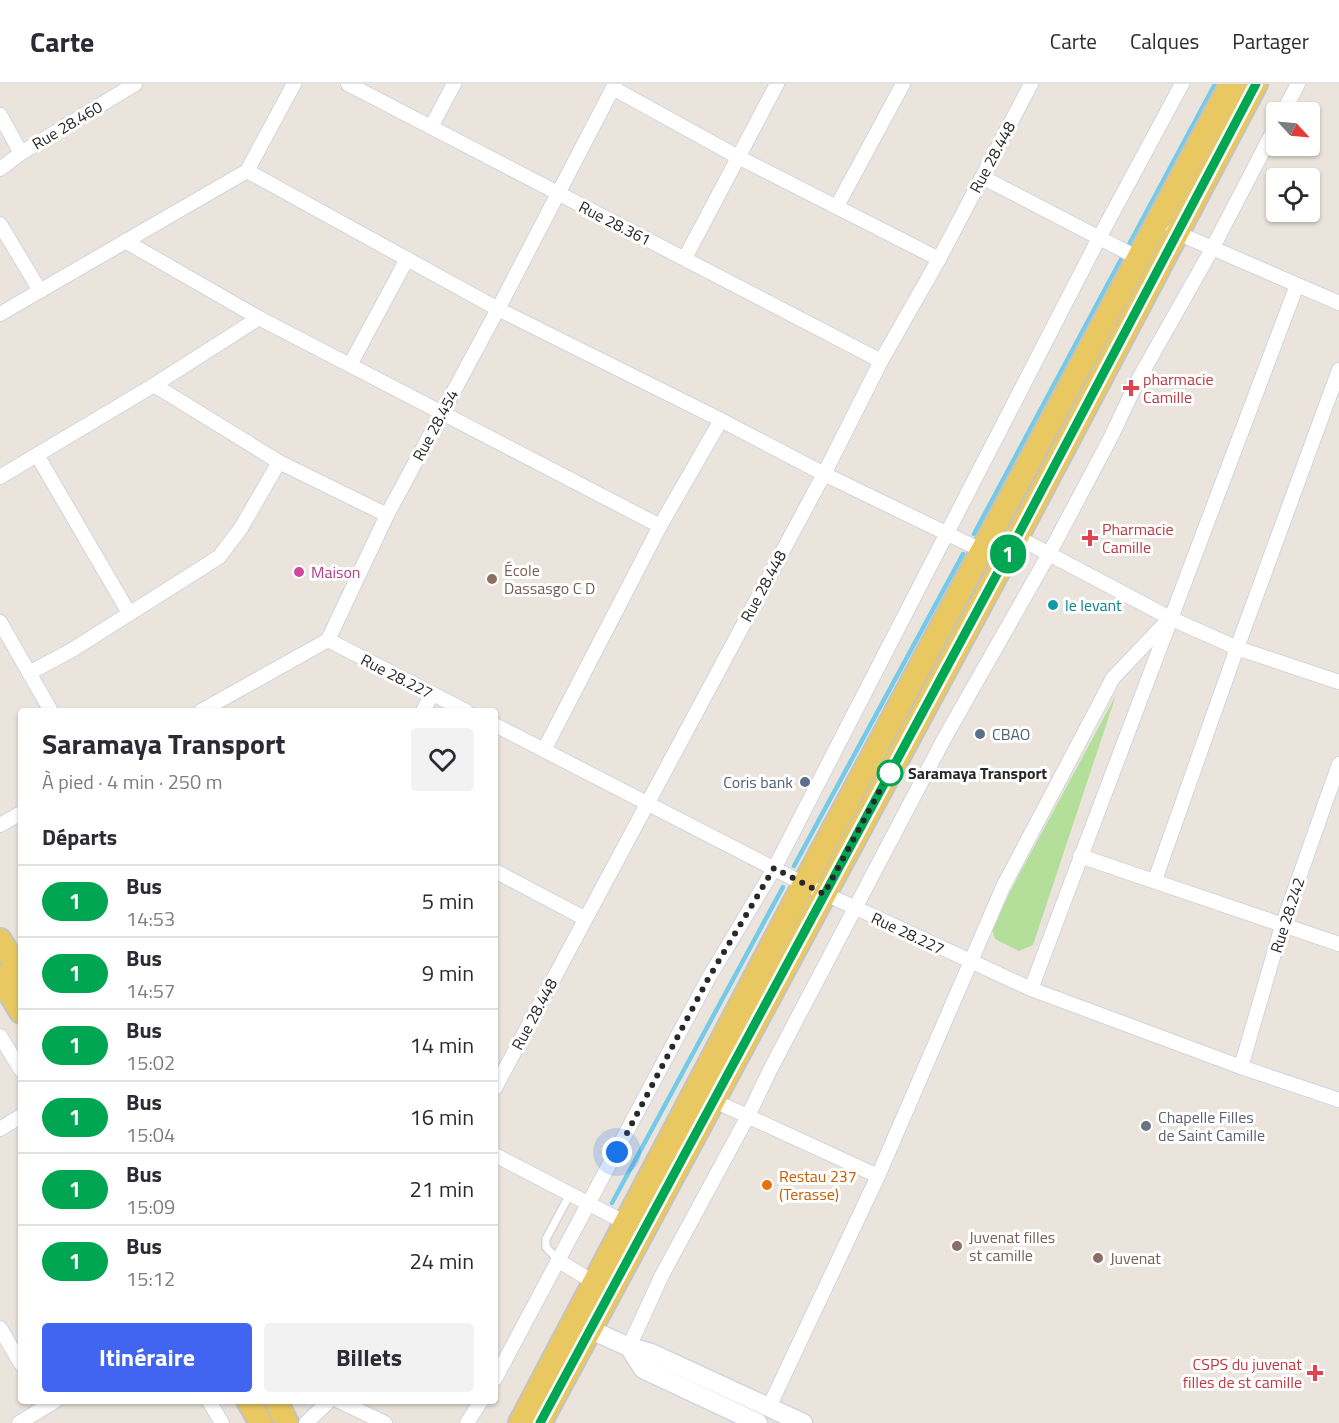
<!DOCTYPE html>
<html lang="fr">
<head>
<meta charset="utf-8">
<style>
  body { margin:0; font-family:"Titillium Web",sans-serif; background:#f2f2f3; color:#2b2b33; height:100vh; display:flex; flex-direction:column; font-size:22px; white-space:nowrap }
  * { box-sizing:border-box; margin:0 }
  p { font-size:20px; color:#7c7c81 }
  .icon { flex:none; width:33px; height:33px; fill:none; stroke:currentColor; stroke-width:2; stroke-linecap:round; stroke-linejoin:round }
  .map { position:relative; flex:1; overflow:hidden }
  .sheet { position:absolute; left:18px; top:624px; width:480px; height:696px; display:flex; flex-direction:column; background:#fff; border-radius:6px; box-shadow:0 2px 4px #0004 }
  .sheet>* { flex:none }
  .badge { padding:0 12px; border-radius:20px; font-size:21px; line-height:39px }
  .needle { width:39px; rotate:116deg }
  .buttons { position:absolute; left:1266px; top:18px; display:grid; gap:12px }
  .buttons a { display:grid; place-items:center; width:54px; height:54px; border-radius:6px; background:#fff; box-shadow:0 2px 4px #0004; font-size:30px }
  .you { position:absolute; width:30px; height:30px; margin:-15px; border:4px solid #fff; border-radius:50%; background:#1a73e8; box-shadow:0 0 0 9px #1a73e833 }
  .map>.badge { position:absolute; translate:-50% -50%; box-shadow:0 0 0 3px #fff }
  h2 { padding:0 24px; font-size:22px; line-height:54px }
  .round { display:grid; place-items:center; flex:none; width:63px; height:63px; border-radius:6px; background:#f2f2f3 }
  .overview { display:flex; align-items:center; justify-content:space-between; height:102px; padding:0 24px }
  h1 { font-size:28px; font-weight:700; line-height:45px }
  .cta { display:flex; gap:12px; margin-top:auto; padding:12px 24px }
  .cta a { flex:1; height:69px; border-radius:6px; background:#4265f1; color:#fff; font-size:24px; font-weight:700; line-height:69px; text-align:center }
  .cta a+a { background:#f2f2f3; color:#2b2b33 }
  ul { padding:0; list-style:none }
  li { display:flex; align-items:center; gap:18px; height:72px; padding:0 24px; border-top:2px solid #e1e1e2 }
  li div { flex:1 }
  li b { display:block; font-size:22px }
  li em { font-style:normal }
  li .badge { min-width:66px; font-weight:700; text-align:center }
  header { display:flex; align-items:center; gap:36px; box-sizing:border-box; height:84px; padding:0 30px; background:#fff; border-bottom:2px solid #e1e1e2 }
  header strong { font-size:28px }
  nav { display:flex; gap:33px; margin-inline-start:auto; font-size:21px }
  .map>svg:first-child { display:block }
  .green { fill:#b3df9a }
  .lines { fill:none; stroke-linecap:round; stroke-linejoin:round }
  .stream { stroke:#73cbe9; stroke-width:4.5 }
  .service-casing { stroke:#d1d4e1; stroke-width:10 }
  .minor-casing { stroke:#d1d4e1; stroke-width:16 }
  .tertiary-casing { stroke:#d1d4e1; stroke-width:21 }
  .primary-casing { stroke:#c3c3c3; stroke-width:26 }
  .service { stroke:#fff; stroke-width:7 }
  .minor { stroke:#fff; stroke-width:14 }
  .tertiary { stroke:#fff; stroke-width:18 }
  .primary { stroke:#eac861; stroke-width:22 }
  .line-casing { stroke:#fff; stroke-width:14 }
  .line { stroke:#00a651; stroke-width:9 }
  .walk { stroke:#292929; stroke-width:6; stroke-dasharray:0 10.8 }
  .health-dot { fill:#e0444e; stroke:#fff; stroke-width:2 }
  .hotel-dot { fill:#d1479c; stroke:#fff; stroke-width:2 }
  .education-dot { fill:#8d6e63; stroke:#fff; stroke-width:2 }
  .culture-dot { fill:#0f9aa8; stroke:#fff; stroke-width:2 }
  .service-dot { fill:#5c6f8a; stroke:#fff; stroke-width:2 }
  .stop-dot { fill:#fff; stroke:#00a651; stroke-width:3 }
  .worship-dot { fill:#6b7280; stroke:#fff; stroke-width:2 }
  .food-dot { fill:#e8710a; stroke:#fff; stroke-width:2 }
  .labels { text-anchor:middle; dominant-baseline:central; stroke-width:6; stroke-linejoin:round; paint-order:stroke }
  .street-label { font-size:16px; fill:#292929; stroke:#fff }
  .health-label { font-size:16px; fill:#be3a42; stroke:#fff; text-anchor:start }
  .education-label { font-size:16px; fill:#785e54; stroke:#fff; text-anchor:start }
  .hotel-label { font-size:16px; fill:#b23c85; stroke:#fff; text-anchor:start }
  .culture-label { font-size:16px; fill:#0d838f; stroke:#fff; text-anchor:start }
  .service-label { font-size:16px; fill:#4e5e75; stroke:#fff; text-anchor:start }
  .stop-label { font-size:16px; font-weight:bold; fill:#292929; stroke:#fff; text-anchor:start }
  .worship-label { font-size:16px; fill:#5b616d; stroke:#fff; text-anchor:start }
  .food-label { font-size:16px; fill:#c56008; stroke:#fff; text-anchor:start }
</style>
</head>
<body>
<header>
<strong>Carte</strong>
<nav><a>Carte</a><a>Calques</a><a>Partager</a></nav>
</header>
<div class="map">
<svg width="1339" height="1339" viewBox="0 0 1339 1339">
  <rect width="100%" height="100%" fill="#ebe4dc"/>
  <path class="green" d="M 1116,611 L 1033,861 L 1019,867 L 995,855 L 991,843 Z"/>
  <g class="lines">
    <g class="stream">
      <path d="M 974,450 L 1215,0"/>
      <path d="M 794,782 L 963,470"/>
      <path d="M 612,1119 L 783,803"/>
    </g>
    <defs>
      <path id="service" d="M 559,1177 L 546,1163 L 546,1155 L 570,1110"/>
      <g id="minor">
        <path d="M 348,0 L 881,277"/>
        <path d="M 613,4 L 738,73 L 939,175"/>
        <path d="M 1283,28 L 1298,0"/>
        <path d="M 0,31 L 21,69"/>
        <path d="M 431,43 L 454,0"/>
        <path d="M 0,85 L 21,69 L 135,0"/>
        <path d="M 247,87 L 498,225 L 721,336 L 824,390 L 983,467 L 1017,453 L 1170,534 L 1237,564 L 1339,598"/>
        <path d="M 982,93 L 1138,174"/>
        <path d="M 837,122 L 903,0"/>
        <path d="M 0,140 L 40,207"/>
        <path d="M 1173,147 L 1339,219"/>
        <path d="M 125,157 L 259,234 L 660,442 L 721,336"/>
        <path d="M 685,174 L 777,0"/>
        <path d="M 0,230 L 247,87 L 294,0"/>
        <path d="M 350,281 L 407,175"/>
        <path d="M 154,301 L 279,378 L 387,431"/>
        <path d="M 37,371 L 129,529"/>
        <path d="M 0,393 L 154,301 L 259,234"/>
        <path d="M 0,538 L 51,627"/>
        <path d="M 328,556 L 466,627"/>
        <path d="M 29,589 L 72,566 L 219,473 L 241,444 L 279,378"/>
        <path d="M 201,627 L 328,556 L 387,431 L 498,225 L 615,0"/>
        <path d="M 423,627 L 432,610"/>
        <path d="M 495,641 L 804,800 L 1031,905 L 1241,983 L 1339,1016"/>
        <path d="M 544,666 L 660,442"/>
        <path d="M 0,741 L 21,729"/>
        <path d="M 1080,772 L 1339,860"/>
        <path d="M 495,787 L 584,834"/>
        <path d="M 1155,796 L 1237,564 L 1339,286"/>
        <path d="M 1031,905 L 1297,201"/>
        <path d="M 0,952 L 21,986"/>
        <path d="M 1241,983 L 1282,842 L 1339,680"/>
        <path d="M 495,1004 L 824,390 L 881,277 L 939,175 L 1031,0"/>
        <path d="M 708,1014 L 878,1092"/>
        <path d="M 0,1045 L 21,1032"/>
        <path d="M 495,1071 L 626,1139"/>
        <path d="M 559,1177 L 598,1201"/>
        <path d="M 0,1244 L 21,1280"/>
        <path d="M 629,1263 L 662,1191 L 748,1032 L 770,986 L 945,653 L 1049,470 L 1111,353 L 1137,298 L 1212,165 L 1276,42"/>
        <path d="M 495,1295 L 708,895 L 774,785 L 1099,154 L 1182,0"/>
        <path d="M 209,1317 L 222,1339"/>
        <path d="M 339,1317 L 385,1339"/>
        <path d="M 769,1323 L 878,1092 L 1003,803 L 1113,594 L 1170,534"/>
        <path d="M 19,1339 L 55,1317"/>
        <path d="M 306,1339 L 329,1317"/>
        <path d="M 467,1339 L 481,1317"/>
      </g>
      <g id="tertiary">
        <path d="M 580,1241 L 629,1263 L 651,1269 L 803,1339"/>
        <path d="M 629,1263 L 643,1285 L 758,1339"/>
      </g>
      <g id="primary">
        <path d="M 0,856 L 21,890"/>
        <path d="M 0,893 L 21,928"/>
        <path d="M 248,1317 L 261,1339"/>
        <path d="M 276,1317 L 287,1339"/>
        <path d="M 520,1339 L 804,800 L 1231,0"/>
        <path d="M 540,1339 L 1017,453 L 1256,0"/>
      </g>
    </defs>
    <use href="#service" class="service-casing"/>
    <use href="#minor" class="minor-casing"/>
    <use href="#tertiary" class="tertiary-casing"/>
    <use href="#primary" class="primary-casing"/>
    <use href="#service" class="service"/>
    <use href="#minor" class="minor"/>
    <use href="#tertiary" class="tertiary"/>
    <use href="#primary" class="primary"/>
  </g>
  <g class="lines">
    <defs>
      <path id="line" d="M 540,1339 L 1017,453 L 1256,0"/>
    </defs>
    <use href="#line" class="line-casing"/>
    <use href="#line" class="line"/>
    <path class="walk" d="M 617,1068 L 708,895 L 774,784 L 824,810 L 892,684 L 890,689"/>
  </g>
  <g class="health-dot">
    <path d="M1128 295h6v6h6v6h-6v6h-6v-6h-6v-6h6z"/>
    <path d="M1087 445h6v6h6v6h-6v6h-6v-6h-6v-6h6z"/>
    <path d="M1312 1280h6v6h6v6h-6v6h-6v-6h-6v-6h6z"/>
  </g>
  <circle class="hotel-dot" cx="299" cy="488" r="6"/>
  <g class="education-dot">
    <circle cx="492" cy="495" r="6"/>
    <circle cx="957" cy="1162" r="6"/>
    <circle cx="1098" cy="1174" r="6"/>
  </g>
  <circle class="culture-dot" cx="1053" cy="521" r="6"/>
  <g class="service-dot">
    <circle cx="980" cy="650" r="6"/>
    <circle cx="805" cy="698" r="6"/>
  </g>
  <circle class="stop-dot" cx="890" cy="689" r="12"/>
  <circle class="worship-dot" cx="1146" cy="1042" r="6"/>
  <circle class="food-dot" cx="767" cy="1101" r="6"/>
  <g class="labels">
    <g class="street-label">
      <text transform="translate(67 41) rotate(-31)">Rue 28.460</text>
      <text transform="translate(992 73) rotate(-62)">Rue 28.448</text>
      <text transform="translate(615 139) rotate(27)">Rue 28.361</text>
      <text transform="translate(435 341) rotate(-62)">Rue 28.454</text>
      <text transform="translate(763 502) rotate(-62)">Rue 28.448</text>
      <text transform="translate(397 592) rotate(27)">Rue 28.227</text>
      <text transform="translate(1287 831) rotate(-72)">Rue 28.242</text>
      <text transform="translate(908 849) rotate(25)">Rue 28.227</text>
      <text transform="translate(534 930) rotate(-62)">Rue 28.448</text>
    </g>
    <g class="health-label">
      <text x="1143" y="295">pharmacie<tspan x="1143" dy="18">Camille</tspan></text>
      <text x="1102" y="445">Pharmacie<tspan x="1102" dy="18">Camille</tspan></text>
      <text x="1302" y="1280" text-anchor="end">CSPS du juvenat<tspan x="1302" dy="18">filles de st camille</tspan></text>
    </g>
    <g class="education-label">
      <text x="504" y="486">École<tspan x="504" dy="18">Dassasgo C D</tspan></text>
      <text x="969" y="1153">Juvenat filles<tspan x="969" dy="18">st camille</tspan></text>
      <text x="1110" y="1174">Juvenat</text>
    </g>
    <g class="hotel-label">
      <text x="311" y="488">Maison</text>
    </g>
    <g class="culture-label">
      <text x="1065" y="521">le levant</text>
    </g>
    <g class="service-label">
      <text x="992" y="650">CBAO</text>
      <text x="793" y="698" text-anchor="end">Coris bank</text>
    </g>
    <g class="stop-label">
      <text x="908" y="689">Saramaya Transport</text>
    </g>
    <g class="worship-label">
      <text x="1158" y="1033">Chapelle Filles<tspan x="1158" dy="18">de Saint Camille</tspan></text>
    </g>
    <g class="food-label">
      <text x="779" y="1092">Restau 237<tspan x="779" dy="18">(Terasse)</tspan></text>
    </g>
  </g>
</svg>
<div class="buttons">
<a><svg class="needle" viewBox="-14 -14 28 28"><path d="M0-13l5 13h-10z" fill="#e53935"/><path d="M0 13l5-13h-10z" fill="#7c7c81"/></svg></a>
<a><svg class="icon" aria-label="locate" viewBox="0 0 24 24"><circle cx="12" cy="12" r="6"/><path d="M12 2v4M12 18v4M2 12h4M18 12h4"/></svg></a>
</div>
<div class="you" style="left:617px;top:1068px"></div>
<b class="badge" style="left:1008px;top:470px;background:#00a651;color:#fff">1</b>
<section class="sheet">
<div class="overview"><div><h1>Saramaya Transport</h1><p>À pied · 4 min · 250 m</p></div><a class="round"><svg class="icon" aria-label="heart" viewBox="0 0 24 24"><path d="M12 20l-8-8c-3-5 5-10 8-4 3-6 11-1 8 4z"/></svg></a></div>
<h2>Départs</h2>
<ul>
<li><span class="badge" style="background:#00a651;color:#fff">1</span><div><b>Bus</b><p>14:53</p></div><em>5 min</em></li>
<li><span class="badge" style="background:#00a651;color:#fff">1</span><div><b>Bus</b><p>14:57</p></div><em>9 min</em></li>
<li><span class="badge" style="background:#00a651;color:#fff">1</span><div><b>Bus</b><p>15:02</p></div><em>14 min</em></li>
<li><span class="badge" style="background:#00a651;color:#fff">1</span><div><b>Bus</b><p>15:04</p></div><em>16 min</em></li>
<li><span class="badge" style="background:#00a651;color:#fff">1</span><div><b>Bus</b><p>15:09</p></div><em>21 min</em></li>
<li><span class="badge" style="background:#00a651;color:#fff">1</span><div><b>Bus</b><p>15:12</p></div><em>24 min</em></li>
</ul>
<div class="cta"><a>Itinéraire</a><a>Billets</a></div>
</section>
</div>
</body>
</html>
